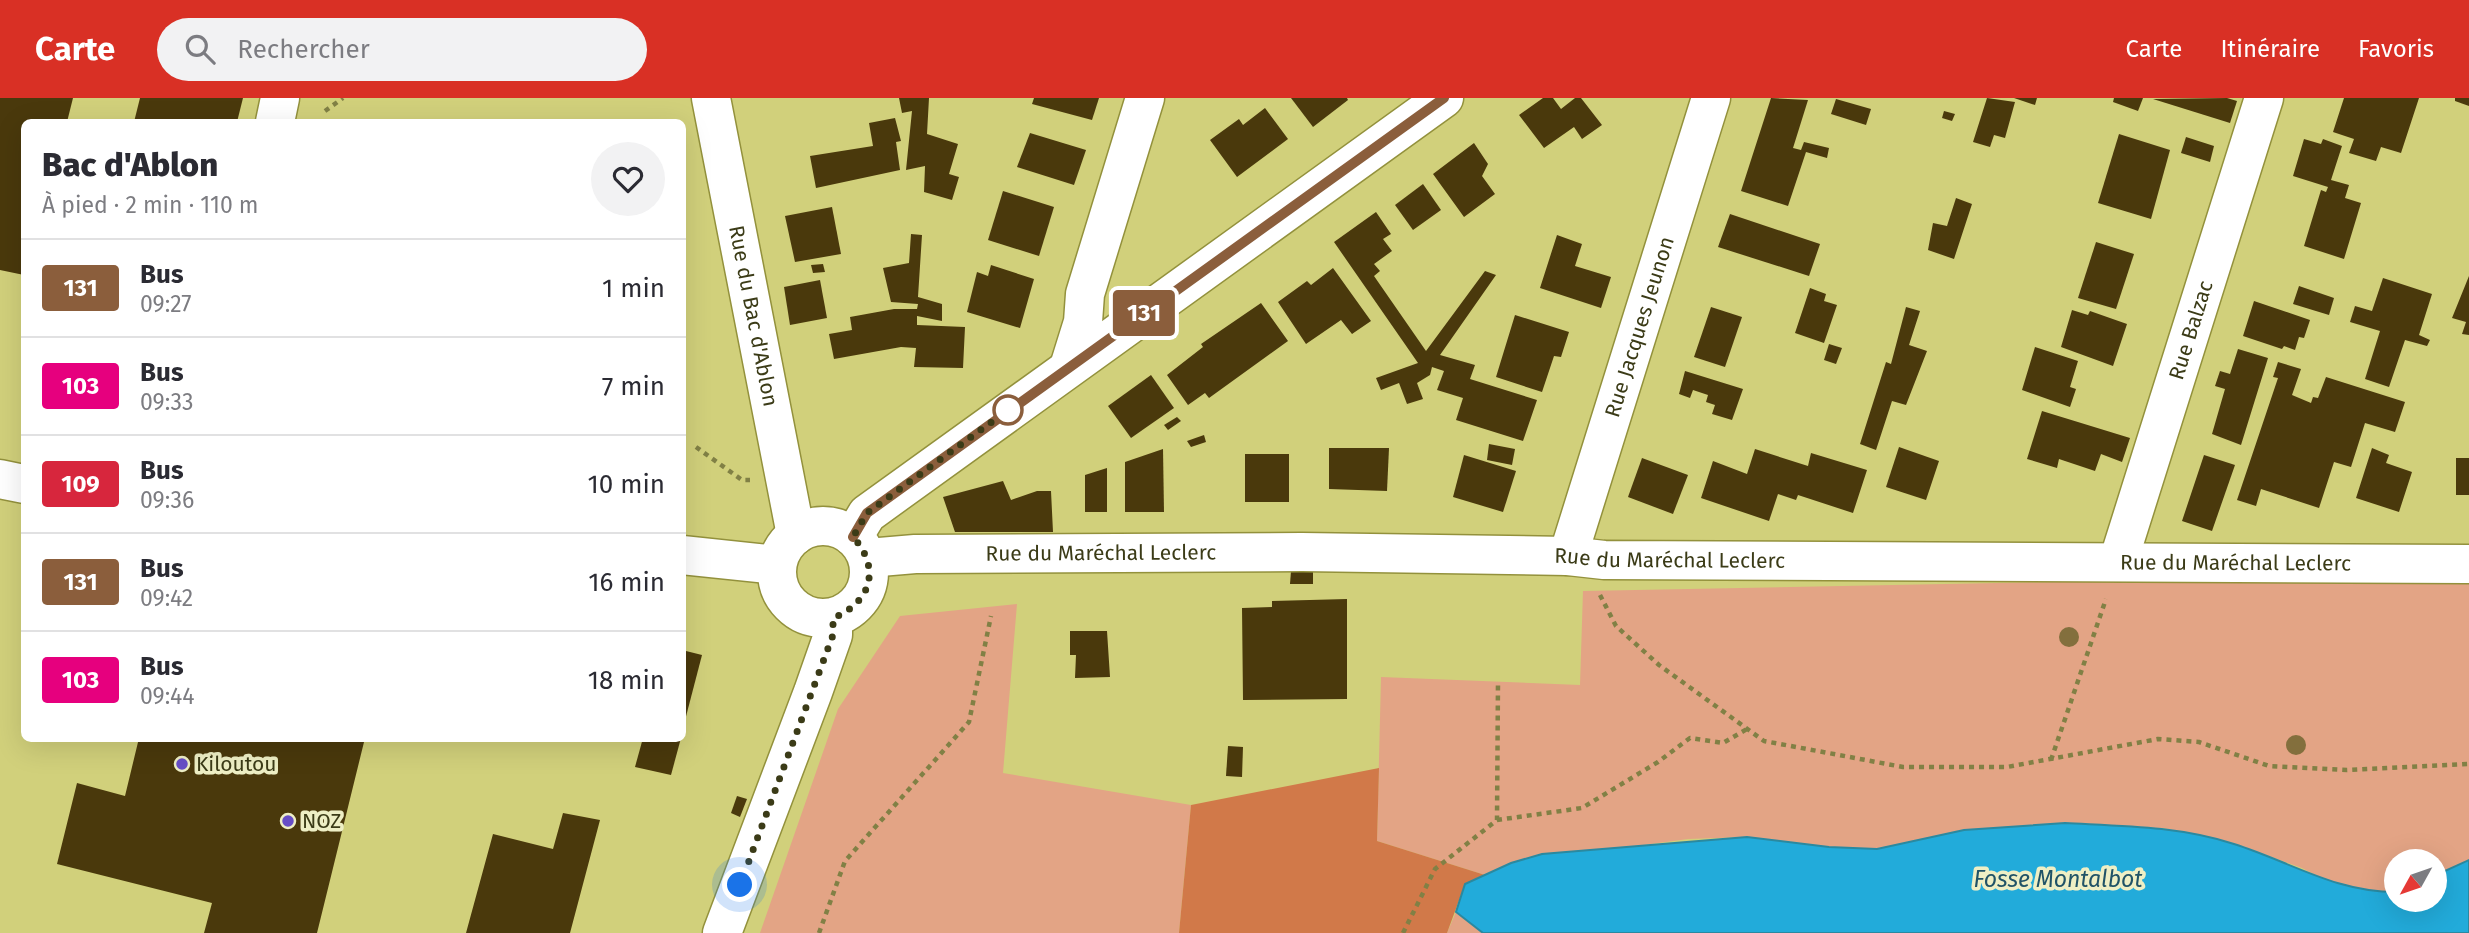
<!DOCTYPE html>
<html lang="fr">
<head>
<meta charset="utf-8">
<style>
  body { margin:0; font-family:"Fira Sans",sans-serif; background:#f2f2f3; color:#2b2b33; height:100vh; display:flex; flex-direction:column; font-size:26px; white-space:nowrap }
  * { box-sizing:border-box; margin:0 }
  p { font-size:23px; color:#7c7c81 }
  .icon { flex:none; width:38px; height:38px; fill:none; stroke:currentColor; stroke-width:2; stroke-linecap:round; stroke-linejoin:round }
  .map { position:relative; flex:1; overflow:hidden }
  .drawer { position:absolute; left:21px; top:21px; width:665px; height:623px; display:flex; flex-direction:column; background:#fff; border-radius:10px; box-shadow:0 7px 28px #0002 }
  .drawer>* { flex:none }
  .badge { padding:0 14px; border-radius:5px; font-size:24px; line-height:46px }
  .needle { width:46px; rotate:230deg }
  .controls { position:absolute; left:2384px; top:751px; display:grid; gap:14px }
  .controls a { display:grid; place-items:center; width:63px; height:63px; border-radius:50%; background:#fff; box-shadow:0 7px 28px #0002; font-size:35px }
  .you { position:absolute; width:35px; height:35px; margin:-18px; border:5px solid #fff; border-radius:50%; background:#1a73e8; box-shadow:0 0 0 10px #1a73e833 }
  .map>.badge { position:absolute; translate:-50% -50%; box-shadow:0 0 0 4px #fff }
  .round { display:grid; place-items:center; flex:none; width:74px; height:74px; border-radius:37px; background:#f2f2f3 }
  .head { display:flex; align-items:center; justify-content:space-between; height:119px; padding:0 21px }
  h1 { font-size:33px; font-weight:800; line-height:52px }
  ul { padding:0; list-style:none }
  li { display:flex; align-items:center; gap:21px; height:98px; padding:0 21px; border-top:2px solid #e1e1e2 }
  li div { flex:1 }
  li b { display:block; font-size:26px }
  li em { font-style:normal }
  li .badge { min-width:77px; font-weight:700; text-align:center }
  header { display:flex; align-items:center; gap:42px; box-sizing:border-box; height:98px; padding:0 35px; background:#d93025; color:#fff }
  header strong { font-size:33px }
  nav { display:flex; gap:38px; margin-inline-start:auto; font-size:24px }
  .search { width:490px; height:63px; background:#f2f2f3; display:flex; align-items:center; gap:18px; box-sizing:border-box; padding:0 24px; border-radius:38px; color:#7c7c81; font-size:26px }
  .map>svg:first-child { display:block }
  .green { fill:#e3a485 }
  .forest { fill:#d17949 }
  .water { fill:#22abda; stroke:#2a89a0; stroke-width:2 }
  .building { fill:#4a390c }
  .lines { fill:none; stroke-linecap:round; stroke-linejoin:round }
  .minor-casing { stroke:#93913c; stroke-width:41 }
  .path { stroke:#818045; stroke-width:4.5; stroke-dasharray:5 5; stroke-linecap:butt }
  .minor { stroke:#fff; stroke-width:38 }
  .tree { fill:#836f3d }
  .line-casing { stroke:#fff; stroke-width:16 }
  .line { stroke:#8b5e3c; stroke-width:10 }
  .walk { stroke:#3b3b17; stroke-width:7; stroke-dasharray:0 12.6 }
  .stop-dot { fill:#fff; stroke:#8b5e3c; stroke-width:3.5 }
  .poi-dot { fill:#674ec7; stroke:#eeefc5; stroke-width:2.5 }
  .labels { text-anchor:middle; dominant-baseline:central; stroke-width:7; stroke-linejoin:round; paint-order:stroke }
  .street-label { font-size:21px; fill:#3b3b17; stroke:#eeefc5 }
  .poi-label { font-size:21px; fill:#3b3b17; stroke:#eeefc5; text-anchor:start }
  .water-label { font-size:23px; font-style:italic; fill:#205367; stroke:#eeefc5 }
</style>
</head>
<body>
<header>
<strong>Carte</strong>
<div class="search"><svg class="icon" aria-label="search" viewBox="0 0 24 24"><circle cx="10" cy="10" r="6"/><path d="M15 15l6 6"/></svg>Rechercher</div>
<nav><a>Carte</a><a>Itinéraire</a><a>Favoris</a></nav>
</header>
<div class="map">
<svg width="2469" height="835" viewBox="0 0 2469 835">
  <rect width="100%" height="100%" fill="#d1d07b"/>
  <g class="green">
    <path d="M 2469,476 L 2469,762 L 2434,778 L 2434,763 L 2396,763 L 2396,794 L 2374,795 L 2336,788 L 2302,770 L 2233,745 L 2163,730 L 1964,732 L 1877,751 L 1829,749 L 1747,739 L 1688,741 L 1511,765 L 1485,777 L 1377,743 L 1381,579 L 1580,587 L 1583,493 Z"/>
    <path d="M 1017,506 L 1003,675 L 1191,707 L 1179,835 L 760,835 L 838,611 L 900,518 Z"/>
    <path d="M 1456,814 L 1483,835 L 1447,835 Z"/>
  </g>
  <path class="forest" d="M 1379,670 L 1377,743 L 1485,777 L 1465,786 L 1447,835 L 1179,835 L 1191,707 Z"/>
  <path class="water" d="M 2065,725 C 2122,728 2178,728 2234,746 C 2291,764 2335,794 2396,794 L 2396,802 L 2434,802 L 2434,778 L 2469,762 L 2469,835 L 1483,835 L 1456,814 L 1465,786 L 1511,765 L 1542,756 L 1747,739 L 1829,749 L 1877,751 L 1964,732 Z"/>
  <g class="building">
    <path d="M 0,0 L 73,0 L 67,24 L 24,24 L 24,177 L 0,172 Z"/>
    <path d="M 140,0 L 243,0 L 237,24 L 134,24 Z"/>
    <path d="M 899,0 L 929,0 L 927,36 L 958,46 L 949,76 L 959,79 L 952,102 L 924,94 L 925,68 L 906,72 L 912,13 L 902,15 Z"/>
    <path d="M 1034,0 L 1099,0 L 1092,22 L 1032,6 Z"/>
    <path d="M 1291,0 L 1347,0 L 1348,2 L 1313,29 Z"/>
    <path d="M 1543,0 L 1553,0 L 1561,11 L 1575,0 L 1581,0 L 1602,27 L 1582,41 L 1574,29 L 1544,50 L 1519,17 Z"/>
    <path d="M 1771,0 L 1808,2 L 1793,50 L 1801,52 L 1804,44 L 1829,50 L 1827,60 L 1806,54 L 1788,108 L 1741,93 Z"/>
    <path d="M 1987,0 L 2015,4 L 2005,40 L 1994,37 L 1990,49 L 1973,44 Z"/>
    <path d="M 2014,0 L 2037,0 L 2035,7 Z"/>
    <path d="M 2114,0 L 2143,0 L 2138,13 L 2113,4 Z"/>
    <path d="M 2227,0 L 2237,3 L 2230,25 L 2153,1 Z"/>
    <path d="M 2344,0 L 2419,0 L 2401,55 L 2381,49 L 2376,63 L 2349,55 L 2354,41 L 2333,34 Z"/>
    <path d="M 2455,0 L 2469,0 L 2469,8 L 2455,3 Z"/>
    <path d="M 1836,1 L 1871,11 L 1866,27 L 1831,16 Z"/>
    <path d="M 1265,10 L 1288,41 L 1237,79 L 1210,42 L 1239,21 L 1243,27 Z"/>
    <path d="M 1944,13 L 1955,16 L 1952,23 L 1942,20 Z"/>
    <path d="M 895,20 L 901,43 L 896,44 L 900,72 L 816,90 L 810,58 L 873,48 L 869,25 Z"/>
    <path d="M 1030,35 L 1086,52 L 1074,87 L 1017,69 Z"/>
    <path d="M 2119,36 L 2170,52 L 2151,121 L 2098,105 Z"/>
    <path d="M 2186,39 L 2214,48 L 2210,64 L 2181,55 Z"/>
    <path d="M 2304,41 L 2321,46 L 2323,41 L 2342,48 L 2331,82 L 2349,87 L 2345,100 L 2361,105 L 2344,161 L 2304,148 L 2321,92 L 2326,94 L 2328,89 L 2293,78 Z"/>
    <path d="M 1474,45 L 1488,66 L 1482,78 L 1495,96 L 1464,119 L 1433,76 Z"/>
    <path d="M 1423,86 L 1441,112 L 1413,132 L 1395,107 Z"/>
    <path d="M 1003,93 L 1054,109 L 1039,158 L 988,142 Z"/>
    <path d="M 1956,100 L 1972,106 L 1954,161 L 1928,152 L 1933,125 L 1947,128 Z"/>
    <path d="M 832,109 L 841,156 L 795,164 L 785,118 Z"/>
    <path d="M 1376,114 L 1391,136 L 1383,141 L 1392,153 L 1374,166 L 1380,173 L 1374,178 L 1426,253 L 1485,173 L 1496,177 L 1440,257 L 1475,267 L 1470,281 L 1537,302 L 1523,343 L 1456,322 L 1463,300 L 1437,292 L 1444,273 L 1432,269 L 1430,277 L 1417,285 L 1423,301 L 1407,306 L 1399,285 L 1381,292 L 1376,280 L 1418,265 L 1334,144 Z"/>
    <path d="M 1730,116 L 1820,146 L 1809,178 L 1718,149 Z"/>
    <path d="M 911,136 L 922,137 L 918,199 L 942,206 L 942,223 L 917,218 L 917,227 L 965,229 L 963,270 L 914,269 L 916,250 L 901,249 L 834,261 L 829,236 L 852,232 L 850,219 L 894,211 L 917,211 L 918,206 L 891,204 L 883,170 L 909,165 Z"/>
    <path d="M 1557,137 L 1582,146 L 1575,168 L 1611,179 L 1601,210 L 1540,190 Z"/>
    <path d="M 2096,144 L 2134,156 L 2116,211 L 2078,200 Z"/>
    <path d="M 823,166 L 825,174 L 813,175 L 811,167 Z"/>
    <path d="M 991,167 L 1034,181 L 1020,230 L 967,214 L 977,174 L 988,178 Z"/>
    <path d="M 1333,170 L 1371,223 L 1352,236 L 1341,222 L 1306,246 L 1278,204 L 1307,183 L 1311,187 Z"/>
    <path d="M 2469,178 L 2469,237 L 2462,236 L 2466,224 L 2452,220 Z"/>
    <path d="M 2383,180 L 2432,196 L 2419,237 L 2430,242 L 2427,248 L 2405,242 L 2389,289 L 2365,281 L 2380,233 L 2350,224 L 2355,208 L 2372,213 Z"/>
    <path d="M 820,182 L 827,220 L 790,227 L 784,189 Z"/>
    <path d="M 2299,188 L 2334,200 L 2329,217 L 2293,206 Z"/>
    <path d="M 1810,190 L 1826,196 L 1824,203 L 1837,207 L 1824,245 L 1795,235 Z"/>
    <path d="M 2254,203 L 2310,222 L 2304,240 L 2299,239 L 2295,252 L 2284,248 L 2282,251 L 2243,238 Z"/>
    <path d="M 1261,205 L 1288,243 L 1209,300 L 1205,295 L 1188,307 L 1167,277 L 1203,249 L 1201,246 Z"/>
    <path d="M 1711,209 L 1742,219 L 1725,269 L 1694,259 Z"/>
    <path d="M 1906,209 L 1920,213 L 1909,247 L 1927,253 L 1906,307 L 1892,303 L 1876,352 L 1860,346 L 1886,264 L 1891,266 Z"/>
    <path d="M 2072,212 L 2088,217 L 2090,213 L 2127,226 L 2113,268 L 2061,249 Z"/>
    <path d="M 1515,217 L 1569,234 L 1561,259 L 1554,258 L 1542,294 L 1496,279 Z"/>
    <path d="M 1829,246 L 1842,250 L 1836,266 L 1824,262 Z"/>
    <path d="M 2035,249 L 2078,263 L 2070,289 L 2076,291 L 2070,309 L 2022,292 Z"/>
    <path d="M 2238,251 L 2268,260 L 2241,347 L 2212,336 L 2225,291 L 2215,288 L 2220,273 L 2230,276 Z"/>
    <path d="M 2278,264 L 2301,271 L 2292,297 L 2311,305 L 2313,299 L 2318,300 L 2326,279 L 2405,304 L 2395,334 L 2365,325 L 2351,369 L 2334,364 L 2319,410 L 2261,391 L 2256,408 L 2237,402 L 2278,280 L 2273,279 Z"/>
    <path d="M 1685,273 L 1743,291 L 1732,322 L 1712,316 L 1715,307 L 1706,304 L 1708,297 L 1693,292 L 1690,300 L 1679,296 Z"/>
    <path d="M 1151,277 L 1174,310 L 1131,340 L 1108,308 Z"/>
    <path d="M 2042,313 L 2130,340 L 2122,364 L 2101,356 L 2095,373 L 2059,361 L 2057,370 L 2027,361 Z"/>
    <path d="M 1177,319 L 1181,323 L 1168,332 L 1164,327 Z"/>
    <path d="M 1204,337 L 1206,344 L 1191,349 L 1187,343 Z"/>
    <path d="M 1489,346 L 1515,351 L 1512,367 L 1487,362 Z"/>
    <path d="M 1899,349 L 1939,363 L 1926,402 L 1886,389 Z"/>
    <path d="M 1329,350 L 1389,350 L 1387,393 L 1329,391 Z"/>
    <path d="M 2372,350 L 2389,357 L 2386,365 L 2412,374 L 2399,414 L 2356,400 Z"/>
    <path d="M 1163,351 L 1164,414 L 1125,414 L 1125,364 Z"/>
    <path d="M 1755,351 L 1808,368 L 1811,355 L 1867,372 L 1853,415 L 1798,397 L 1796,402 L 1778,396 L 1769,423 L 1701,400 L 1713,363 L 1747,376 Z"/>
    <rect x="1245" y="356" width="44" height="48"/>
    <path d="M 1464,357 L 1516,373 L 1503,414 L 1453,399 Z"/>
    <path d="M 2204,357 L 2235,367 L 2212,433 L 2182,423 Z"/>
    <path d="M 1642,360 L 1688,377 L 1673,416 L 1628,399 Z"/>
    <rect x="2456" y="360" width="13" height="37"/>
    <path d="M 1107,370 L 1107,414 L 1085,414 L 1085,377 Z"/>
    <path d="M 1003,383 L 1011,402 L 1037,393 L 1051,393 L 1053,434 L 955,434 L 943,399 Z"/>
    <path d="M 1291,473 L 1313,474 L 1313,486 L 1290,486 Z"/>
    <path d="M 1347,501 L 1347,601 L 1243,602 L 1242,510 L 1272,509 L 1272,503 Z"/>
    <path d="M 1070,533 L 1107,533 L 1110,579 L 1075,580 L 1076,557 L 1070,557 Z"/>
    <path d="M 682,552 L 702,557 L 683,630 L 682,630 Z"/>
    <path d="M 139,640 L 365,640 L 317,835 L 204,835 L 212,805 L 57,766 L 77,685 L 125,698 Z"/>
    <path d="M 643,640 L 681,640 L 671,677 L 635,669 Z"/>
    <path d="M 1228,648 L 1243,649 L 1242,679 L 1226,678 Z"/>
    <path d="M 737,698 L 747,701 L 740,719 L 731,715 Z"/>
    <path d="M 563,715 L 600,722 L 570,835 L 466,835 L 493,736 L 553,751 Z"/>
  </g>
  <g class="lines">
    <defs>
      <g id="minor">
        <path id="s1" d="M 711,0 L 796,437"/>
        <path d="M 275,24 L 280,0"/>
        <path d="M 1069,269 L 1083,224 L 1085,196 L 1145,0"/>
        <path d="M 0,381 L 24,386"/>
        <circle cx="823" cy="474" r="46"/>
        <path d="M 853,439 L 867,416 L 1444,0"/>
        <path d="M 682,457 L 777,467"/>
        <path id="s2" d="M 1568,458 L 1711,0"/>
        <path id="s3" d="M 868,460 L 915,456 L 1302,454 L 1568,458 L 1604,462 L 2469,466"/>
        <path id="s4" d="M 2118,464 L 2264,0"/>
        <path d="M 722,835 L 813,594 L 833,537 L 833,520"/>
      </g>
    </defs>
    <use href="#minor" class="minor-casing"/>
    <g class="path">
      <path d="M 325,13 L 343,0"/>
      <path d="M 696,349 L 742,382 L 750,382"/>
      <path d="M 1600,497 L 1616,528 L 1659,567 L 1764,643 L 1903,669 L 2007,669 L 2158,641 L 2199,644 L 2269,668 L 2347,672 L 2469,666"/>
      <path d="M 2051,662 L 2106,501"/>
      <path d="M 1497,722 L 1582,710 L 1658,664 L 1690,640 L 1723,645 L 1747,631"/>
      <path d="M 819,835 L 845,763 L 969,624 L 991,518"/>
      <path d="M 1403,835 L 1435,771 L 1497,722 L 1498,583"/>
    </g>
    <use href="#minor" class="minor"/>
  </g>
  <g class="tree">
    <circle cx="2069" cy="539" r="10"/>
    <circle cx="2296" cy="647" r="10"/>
  </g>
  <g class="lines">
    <defs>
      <path id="line" d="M 853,439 L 867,415 L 1444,0"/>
    </defs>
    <use href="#line" class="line-casing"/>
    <use href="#line" class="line"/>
    <path class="walk" d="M 740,787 L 833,537 L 833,520 C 872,504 881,470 853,439 L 867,415 L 1008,312"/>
  </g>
  <circle class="stop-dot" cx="1008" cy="312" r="14"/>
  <g class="poi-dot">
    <circle cx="182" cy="666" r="7"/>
    <circle cx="288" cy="723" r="7"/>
  </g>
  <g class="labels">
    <g class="street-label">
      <text stroke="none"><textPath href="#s1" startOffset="222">Rue du Bac d'Ablon</textPath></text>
      <text stroke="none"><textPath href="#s2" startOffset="240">Rue Jacques Jeunon</textPath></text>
      <text stroke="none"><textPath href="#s4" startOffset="243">Rue Balzac</textPath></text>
      <text stroke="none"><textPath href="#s3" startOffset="233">Rue du Maréchal Leclerc</textPath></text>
      <text stroke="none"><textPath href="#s3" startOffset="802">Rue du Maréchal Leclerc</textPath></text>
      <text stroke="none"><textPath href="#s3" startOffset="1368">Rue du Maréchal Leclerc</textPath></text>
    </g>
    <g class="poi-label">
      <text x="196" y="666">Kiloutou</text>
      <text x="302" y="723">NOZ</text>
    </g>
    <g class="water-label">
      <text x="2058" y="781">Fosse Montalbot</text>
    </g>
  </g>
</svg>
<div class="controls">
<a><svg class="needle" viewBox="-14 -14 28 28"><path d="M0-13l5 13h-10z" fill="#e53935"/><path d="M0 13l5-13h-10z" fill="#7c7c81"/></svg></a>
</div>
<div class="you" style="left:740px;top:787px"></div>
<b class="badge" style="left:1144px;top:215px;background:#8b5e3c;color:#fff">131</b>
<section class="drawer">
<div class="head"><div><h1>Bac d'Ablon</h1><p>À pied · 2 min · 110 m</p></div><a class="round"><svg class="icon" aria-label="heart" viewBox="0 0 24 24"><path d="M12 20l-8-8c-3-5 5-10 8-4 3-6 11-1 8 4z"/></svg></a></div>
<ul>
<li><span class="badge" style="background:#8b5e3c;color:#fff">131</span><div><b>Bus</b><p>09:27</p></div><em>1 min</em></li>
<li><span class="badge" style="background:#e6007e;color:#fff">103</span><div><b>Bus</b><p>09:33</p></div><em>7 min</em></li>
<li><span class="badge" style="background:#d7263d;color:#fff">109</span><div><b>Bus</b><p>09:36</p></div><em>10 min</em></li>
<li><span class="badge" style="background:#8b5e3c;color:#fff">131</span><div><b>Bus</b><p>09:42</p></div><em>16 min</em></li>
<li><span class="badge" style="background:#e6007e;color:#fff">103</span><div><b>Bus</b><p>09:44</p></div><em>18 min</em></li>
</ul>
</section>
</div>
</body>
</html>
